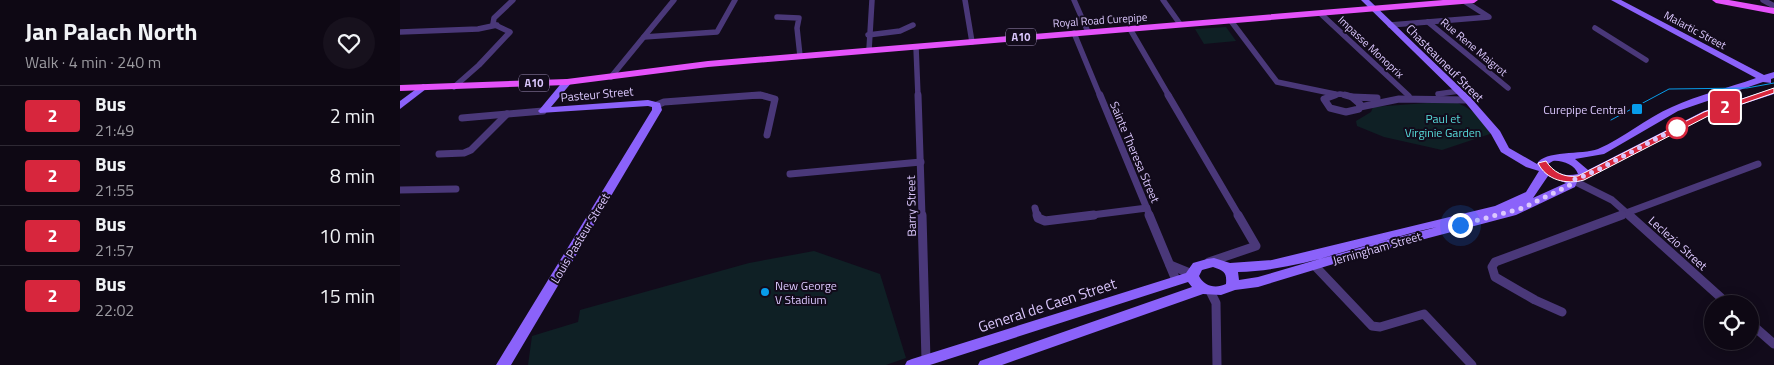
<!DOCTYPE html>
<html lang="en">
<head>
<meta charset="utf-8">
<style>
  body { margin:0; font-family:"Titillium Web",sans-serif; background:#17111d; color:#f1f3f6; height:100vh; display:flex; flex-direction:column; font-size:19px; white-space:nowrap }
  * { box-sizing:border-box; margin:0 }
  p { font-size:16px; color:#9b9aa0 }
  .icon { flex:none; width:28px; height:28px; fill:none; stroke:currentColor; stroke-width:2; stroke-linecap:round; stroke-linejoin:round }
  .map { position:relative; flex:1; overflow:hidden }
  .sheet { display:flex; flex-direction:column; background:#0e0814; width:400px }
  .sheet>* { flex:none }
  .badge { padding:0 10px; border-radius:4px; font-size:18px; line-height:32px }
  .fabs { position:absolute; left:1304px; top:295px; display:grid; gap:10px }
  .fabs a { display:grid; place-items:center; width:55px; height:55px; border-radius:50%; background:#0e0814; box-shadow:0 2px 12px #0003,0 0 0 1px #2e2934; font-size:25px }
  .you { position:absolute; width:25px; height:25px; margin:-12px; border:4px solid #fff; border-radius:50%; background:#1a73e8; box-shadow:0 0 0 8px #1a73e833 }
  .map>.badge { position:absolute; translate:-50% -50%; box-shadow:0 0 0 2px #fff }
  .round { display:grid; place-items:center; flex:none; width:52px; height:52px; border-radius:26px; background:#17111d }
  .overview { display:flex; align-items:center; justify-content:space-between; height:85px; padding:0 25px }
  h1 { font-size:24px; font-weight:700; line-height:38px }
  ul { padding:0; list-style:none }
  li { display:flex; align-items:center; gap:15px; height:60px; padding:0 25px; border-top:1px solid #2e2934 }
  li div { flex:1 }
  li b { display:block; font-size:19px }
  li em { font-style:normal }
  li .badge { min-width:55px; font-weight:700; text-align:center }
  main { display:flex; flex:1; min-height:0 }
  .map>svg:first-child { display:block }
  .green { fill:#0f2025 }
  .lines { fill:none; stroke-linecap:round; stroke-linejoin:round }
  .street-far2 { stroke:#4a3879; stroke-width:5.5 }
  .street-far1 { stroke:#4a3879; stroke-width:7 }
  .street { stroke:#4a3879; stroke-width:9 }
  .secondary { fill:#8b62fa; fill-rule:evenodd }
  .primary { fill:#e452fa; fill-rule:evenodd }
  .tram { stroke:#079cea; stroke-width:1 }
  .line { fill:#d7263d; stroke:#fff }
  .walk { stroke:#dbc7fd; stroke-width:5; stroke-dasharray:0 9 }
  .poi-dot { fill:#079cea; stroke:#120b1b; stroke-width:2 }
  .stop-dot { fill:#fff; stroke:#d7263d; stroke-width:2.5 }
  .labels { text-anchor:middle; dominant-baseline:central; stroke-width:4; stroke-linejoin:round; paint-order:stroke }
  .far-street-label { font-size:11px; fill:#dbc7fd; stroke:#120b1b }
  .shield { fill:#120b1b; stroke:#9f8fb9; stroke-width:1 }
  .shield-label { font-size:11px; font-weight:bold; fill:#dbc7fd }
  .street-label { font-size:12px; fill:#dbc7fd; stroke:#120b1b }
  .poi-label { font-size:12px; fill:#dbc7fd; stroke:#120b1b; text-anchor:end }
  .park-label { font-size:12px; fill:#57dad9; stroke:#120b1b }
  .near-street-label { font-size:15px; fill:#dbc7fd; stroke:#120b1b }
</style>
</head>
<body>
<main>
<section class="sheet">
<div class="overview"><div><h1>Jan Palach North</h1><p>Walk · 4 min · 240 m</p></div><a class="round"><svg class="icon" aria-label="heart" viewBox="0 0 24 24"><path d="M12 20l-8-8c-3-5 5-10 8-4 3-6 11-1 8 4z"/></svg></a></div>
<ul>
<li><span class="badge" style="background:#d7263d;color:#fff">2</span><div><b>Bus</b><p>21:49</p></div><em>2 min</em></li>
<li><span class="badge" style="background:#d7263d;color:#fff">2</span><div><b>Bus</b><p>21:55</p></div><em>8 min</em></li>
<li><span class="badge" style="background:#d7263d;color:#fff">2</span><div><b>Bus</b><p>21:57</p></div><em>10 min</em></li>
<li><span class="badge" style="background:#d7263d;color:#fff">2</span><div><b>Bus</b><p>22:02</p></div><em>15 min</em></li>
</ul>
</section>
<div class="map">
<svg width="1374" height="365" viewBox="0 0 1374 365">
  <rect width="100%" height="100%" fill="#120b1b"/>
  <g class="green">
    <path d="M 826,27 L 836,41 L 804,44 L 795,29 Z"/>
    <path d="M 1053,101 C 1071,108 1082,118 1093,133 L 1042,150 L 984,137 L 957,126 L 956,121 L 971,112 L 973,107 Z"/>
    <path d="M 414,251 L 480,274 L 506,358 L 486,365 L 128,365 L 132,336 L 178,322 L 180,310 L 349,263 Z"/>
  </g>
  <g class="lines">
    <g class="street-far2">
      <path d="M 565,0 L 572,42"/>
      <path d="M 674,0 L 688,32"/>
      <path d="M 763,0 L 780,24"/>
      <path d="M 1363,0 L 1374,6"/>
      <path d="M 921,14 L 1009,96"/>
      <path d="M 377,17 L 399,18 L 397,28 L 400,56"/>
      <path d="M 831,21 L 877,82 L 935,94"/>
      <path d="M 1028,22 L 1108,88"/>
      <path d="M 990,25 L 1089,17 L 1064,1"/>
      <path d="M 1195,28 L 1246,60"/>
      <path d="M 730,29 L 769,96"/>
      <path d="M 0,32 L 78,29 L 97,25"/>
      <path d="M 674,33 L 700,96"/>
      <path d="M 468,35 L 500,31 L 513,25"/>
      <path d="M 244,37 L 317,32 L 335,0"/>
      <path d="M 516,47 L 518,96"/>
      <path d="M 469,50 L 472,0"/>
      <path d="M 211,77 L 274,0"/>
      <path d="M 54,87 L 79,65 L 110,32 L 93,24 L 94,18 L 113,0"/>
      <path d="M 1038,94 L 1059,91"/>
      <path d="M 342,96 L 366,96"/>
      <path d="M 929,96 L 940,94 L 950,96"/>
    </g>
    <g class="street-far1">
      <path d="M 361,95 L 375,99 L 367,135"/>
      <path d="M 518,95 L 522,216"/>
      <path d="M 700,95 L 750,216"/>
      <path d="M 768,95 L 839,216"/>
      <path d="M 935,95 L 924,99 L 930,108 L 946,112 L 959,109 L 960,104 L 952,97 L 945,95"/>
      <path d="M 952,97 L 977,98"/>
      <path d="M 257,105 L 264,102 L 359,95"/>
      <path d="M 960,107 L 999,99 L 1068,100"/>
      <path d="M 62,118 L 143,111"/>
      <path d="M 39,154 L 64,153 L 71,150 L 107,114"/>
      <path d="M 390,174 L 521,162"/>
      <path d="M 1172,180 L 1212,200 L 1230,216"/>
      <path d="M 0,190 L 56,189"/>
      <path d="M 635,208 L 637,216"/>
      <path d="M 684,216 L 747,208"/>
      <path d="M 1218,216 L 1358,164"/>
    </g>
    <g class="street">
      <path d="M 522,215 L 526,360 L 524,365"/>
      <path d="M 637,215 L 638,218 L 645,221 L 694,215"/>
      <path d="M 749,215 L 776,280"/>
      <path d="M 1229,215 L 1328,304"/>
      <path d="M 809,262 L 856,246 L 838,215"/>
      <path d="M 770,265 L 792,274"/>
      <path d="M 915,266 L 972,326 L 980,327 L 1024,314 L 1072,365"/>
      <path d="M 810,291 L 816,303 L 817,365"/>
      <path d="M 1162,312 L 1135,300 L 1095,277 L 1092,267 L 1095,262 L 1222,215"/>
      <path d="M 1350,323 L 1374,344"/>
    </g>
    <g class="secondary">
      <path d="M 961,0 L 969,0 L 1071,98 L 1100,131 L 1109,148 L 1137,164 C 1144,150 1182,155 1198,149 C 1224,138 1246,118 1272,107 C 1298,95 1328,88 1356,78 L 1211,0 L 1221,0 L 1364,75 L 1374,72 L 1374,78 L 1371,79 L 1371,83 L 1363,82 L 1278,111 L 1204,154 L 1175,159 L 1188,170 L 1304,111 L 1374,88 L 1374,94 L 1310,115 L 1184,180 L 1177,182 L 1175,187 L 1116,215 L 960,256 L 858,287 L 835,290 L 821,295 L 803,294 L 602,365 L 578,365 L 580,361 L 792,287 L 788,282 L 530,365 L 505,365 L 507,361 L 512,359 L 786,273 L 793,263 L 807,259 L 814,258 L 830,263 L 872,260 L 1095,206 L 1126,192 L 1139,171 L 1126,167 L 1101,152 L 1091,134 L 1065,102 ZM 1153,161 C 1162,160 1175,165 1178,174 C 1166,177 1155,174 1148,164 ZM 1148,176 L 1166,183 L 1133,198 ZM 1037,227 L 957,248 L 858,277 L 839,280 L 838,272 C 906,270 971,241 1037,227 ZM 813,267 C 824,271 827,272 826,284 C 815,289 804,286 799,276 L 802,270 Z"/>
      <path d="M 167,79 L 172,82 L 151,107 L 248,100 L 260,103 L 262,110 L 111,365 L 96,365 L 252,110 L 252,107 L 248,106 L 140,113 L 138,111 L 140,109 L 164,80 Z"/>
      <path d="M 23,84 L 26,85 L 26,89 L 0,109 L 0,101 Z"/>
    </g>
    <g class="primary">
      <path d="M 1043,0 L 1078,0 L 1074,3 L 308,67 L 167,85 L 0,91 L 0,85 L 167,79 L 308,61 Z"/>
      <path d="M 1312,0 L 1329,0 L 1374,8 L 1374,14 L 1316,3 Z"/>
    </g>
    <path class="tram" d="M 1211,120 L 1269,89 L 1347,88 L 1374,83"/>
  </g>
  <path class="line" d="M 1374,88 L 1374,93 L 1310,115 L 1184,180 C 1166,185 1146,180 1138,163 L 1146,161 C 1153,172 1164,178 1178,176 L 1304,112 Z"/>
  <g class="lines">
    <path class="walk" d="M 1060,225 L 1123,208 L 1170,185 L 1172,180 L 1180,178 L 1201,168 L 1277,128"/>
  </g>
  <g class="poi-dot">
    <rect x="1231" y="103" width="12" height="12" rx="2.5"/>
    <circle cx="365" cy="292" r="5"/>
  </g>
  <circle class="stop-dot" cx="1277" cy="128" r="10"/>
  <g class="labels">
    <g class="far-street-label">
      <text transform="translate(700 20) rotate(-4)">Royal Road Curepipe</text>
      <text transform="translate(1295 30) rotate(28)">Malartic Street</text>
      <text transform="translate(971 47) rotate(43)">Impasse Monoprix</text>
      <text transform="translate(1074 47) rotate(40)">Rue Rene Maigrot</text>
    </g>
    <g class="shield">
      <rect x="606" y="28.5" width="30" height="17" rx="4"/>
      <rect x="119" y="74.5" width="30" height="17" rx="4"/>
    </g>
    <g class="shield-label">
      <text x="621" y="37">A10</text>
      <text x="134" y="83">A10</text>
    </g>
    <g class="street-label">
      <text transform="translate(1045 63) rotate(45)">Chasteauneuf Street</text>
      <text transform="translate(197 94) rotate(-5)">Pasteur Street</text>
      <text transform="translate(735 152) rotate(67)">Sainte Theresa Street</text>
      <text transform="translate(511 206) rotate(-91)">Barry Street</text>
      <text transform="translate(180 238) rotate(-59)">Louis Pasteur Street</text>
      <text transform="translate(1278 243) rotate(42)">Leclezio Street</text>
      <text transform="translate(977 248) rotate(-16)">Jerningham Street</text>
    </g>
    <g class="poi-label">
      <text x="1226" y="109">Curepipe Central</text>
      <text x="375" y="285" text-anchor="start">New George<tspan x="375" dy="14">V Stadium</tspan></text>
    </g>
    <g class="park-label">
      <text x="1043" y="118">Paul et<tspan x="1043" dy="14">Virginie Garden</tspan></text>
    </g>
    <g class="near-street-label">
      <text transform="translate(647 305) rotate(-18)">General de Caen Street</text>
    </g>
  </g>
</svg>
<div class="fabs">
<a><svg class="icon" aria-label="locate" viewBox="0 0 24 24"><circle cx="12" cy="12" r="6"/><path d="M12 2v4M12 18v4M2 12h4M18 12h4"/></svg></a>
</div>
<div class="you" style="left:1060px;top:225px"></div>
<b class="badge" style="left:1325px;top:107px;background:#d7263d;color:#fff">2</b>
</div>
</main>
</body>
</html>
